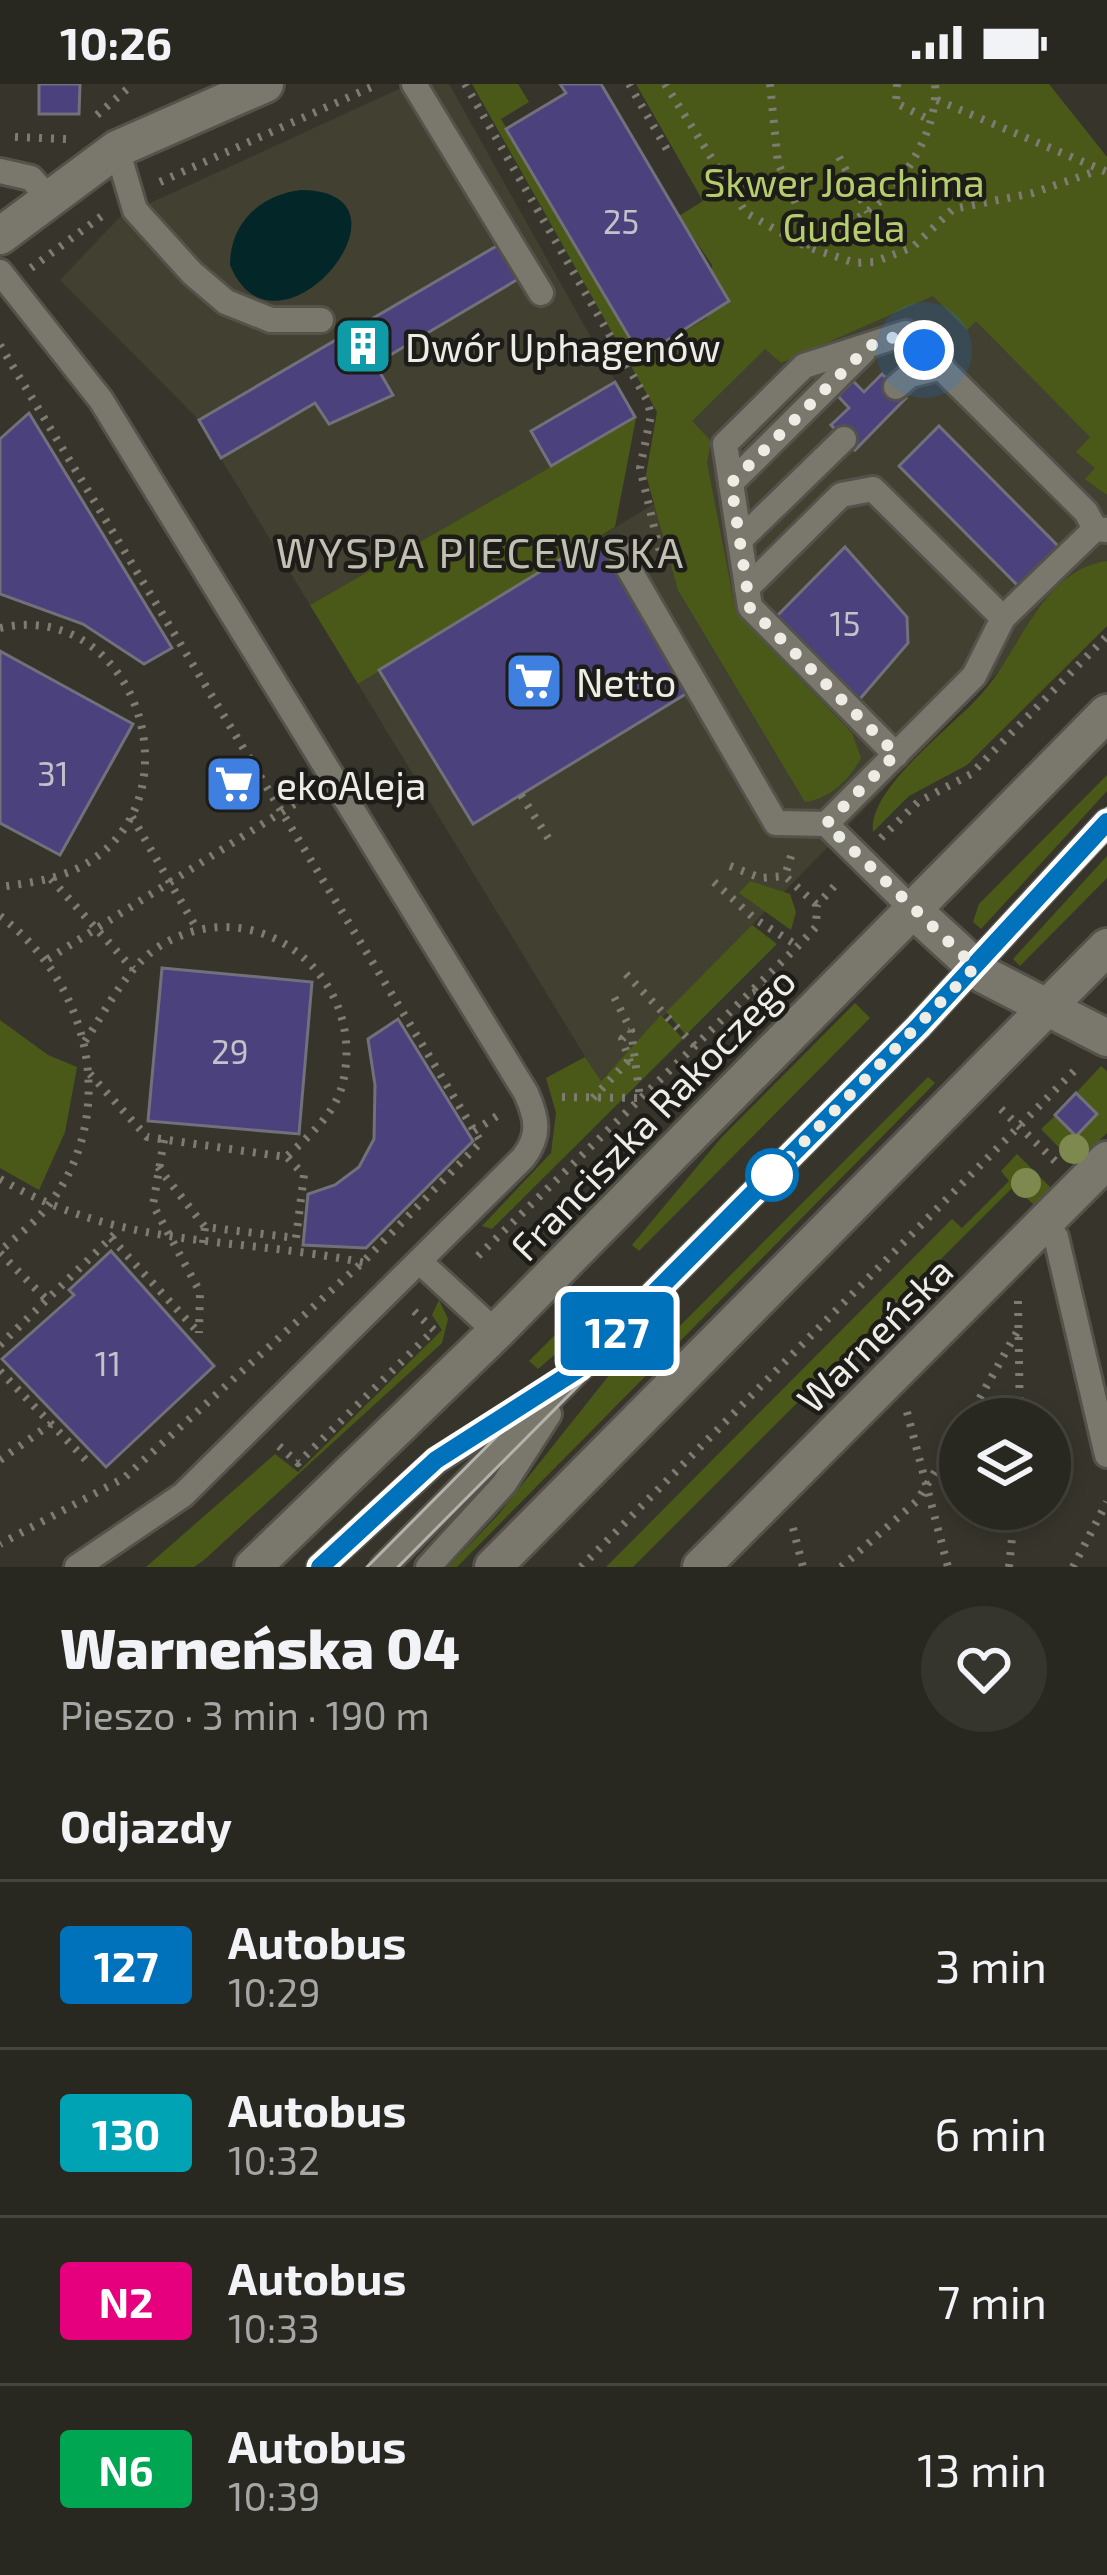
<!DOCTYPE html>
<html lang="pl">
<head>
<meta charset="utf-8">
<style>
  body { margin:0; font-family:"Exo 2",sans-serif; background:#35342d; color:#f1f3f6; height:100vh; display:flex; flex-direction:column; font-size:45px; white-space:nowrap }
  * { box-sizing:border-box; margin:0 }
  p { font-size:39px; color:#a5a6a5 }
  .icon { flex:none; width:66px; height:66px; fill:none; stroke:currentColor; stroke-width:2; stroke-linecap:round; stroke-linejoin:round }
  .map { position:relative; height:1483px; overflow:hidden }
  .details { display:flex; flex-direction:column; background:#292820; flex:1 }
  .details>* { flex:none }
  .badge { padding:0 24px; border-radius:9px; font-size:42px; line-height:78px }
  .controls { position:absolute; left:939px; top:1314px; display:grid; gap:24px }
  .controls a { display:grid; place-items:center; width:132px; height:132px; border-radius:50%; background:#292820; box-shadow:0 6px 18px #0003,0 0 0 3px #45443e; font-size:60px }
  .you { position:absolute; width:60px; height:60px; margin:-30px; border:9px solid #fff; border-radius:50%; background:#1a73e8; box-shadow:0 0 0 18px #1a73e833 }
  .map>.badge { position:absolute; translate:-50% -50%; box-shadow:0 0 0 6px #fff }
  h2 { padding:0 60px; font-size:45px; line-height:108px }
  .round { display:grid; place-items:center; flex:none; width:126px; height:126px; border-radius:63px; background:#35342d }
  .summary { display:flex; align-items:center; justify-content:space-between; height:204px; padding:0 60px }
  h1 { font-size:57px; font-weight:800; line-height:90px }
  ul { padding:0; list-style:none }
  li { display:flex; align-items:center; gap:36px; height:168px; padding:0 60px; border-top:3px solid #45443e }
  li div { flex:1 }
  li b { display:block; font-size:45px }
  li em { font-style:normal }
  li .badge { min-width:132px; font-weight:700; text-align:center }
  .status { display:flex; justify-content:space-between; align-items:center; height:84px; padding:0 60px; background:#292820; direction:ltr }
  .status svg { height:33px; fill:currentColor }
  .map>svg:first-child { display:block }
  .built { fill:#424030 }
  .green { fill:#4b5918 }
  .water { fill:#032628 }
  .building { fill:#4a417d; stroke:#71707b; stroke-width:3 }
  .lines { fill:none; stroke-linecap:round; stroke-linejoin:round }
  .service-casing { stroke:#54524a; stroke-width:30 }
  .minor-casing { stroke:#54524a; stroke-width:42 }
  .secondary-casing { stroke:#54524a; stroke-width:42 }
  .path { stroke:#7d7b72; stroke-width:8; stroke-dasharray:3 9; stroke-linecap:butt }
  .service { stroke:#7a786d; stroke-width:24 }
  .minor { stroke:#7a786d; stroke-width:36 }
  .secondary { stroke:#7a786d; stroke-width:36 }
  .tram { stroke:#b4b3ab; stroke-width:3 }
  .tree { fill:#7d894f }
  .line-casing { stroke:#fff; stroke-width:27 }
  .line { stroke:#0072bc; stroke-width:18 }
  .walk { stroke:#edece5; stroke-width:12; stroke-dasharray:0 21.6 }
  .stop-dot { fill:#fff; stroke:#0072bc; stroke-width:6 }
  .labels { text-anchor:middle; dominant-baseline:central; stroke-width:9; stroke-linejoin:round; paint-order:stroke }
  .number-label { font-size:33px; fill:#c4c1cb }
  .park-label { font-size:39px; fill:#b6cd6c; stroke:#1d1c18 }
  .poi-label { font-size:39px; fill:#edece5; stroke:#1d1c18; text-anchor:start }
  .street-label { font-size:39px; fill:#edece5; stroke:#1d1c18 }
  .neighbourhood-label { font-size:42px; letter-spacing:3px; fill:#c2c0b3; stroke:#1d1c18 }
</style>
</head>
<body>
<div class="status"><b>10:26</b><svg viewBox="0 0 49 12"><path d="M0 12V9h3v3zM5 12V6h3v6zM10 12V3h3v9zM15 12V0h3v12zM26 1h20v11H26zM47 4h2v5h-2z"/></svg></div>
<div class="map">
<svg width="1107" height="1483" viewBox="0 0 1107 1483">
  <rect width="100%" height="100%" fill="#37352b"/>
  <g class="built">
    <path d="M 410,0 L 449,0 L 636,334 L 310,521 L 195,332 L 60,196 L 120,133 Z"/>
    <path d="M 1107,121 L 1107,476 L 600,997 L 358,600 L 662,415 L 657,381 L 735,236 L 781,279 L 943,207 Z"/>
  </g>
  <g class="green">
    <path d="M 472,0 L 518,0 L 529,18 L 501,35 L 641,273 L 707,234 L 712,181 L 679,132 L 703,117 L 636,0 L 1049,0 L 1107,73 L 1107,411 L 1085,395 L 1095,384 L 1076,368 L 1090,353 L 976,237 L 967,246 L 933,212 L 781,279 L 765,265 L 692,337 L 711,357 L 707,379 L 736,529 L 852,649 L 861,674 C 849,696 831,714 805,718 L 678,506 L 646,391 L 657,328 Z"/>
    <path d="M 636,334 L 615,443 L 358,600 L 310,521 Z"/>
    <path d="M 1107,477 L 1107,542 L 967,681 L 909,712 L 873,748 C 867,704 956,641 984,607 C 1021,565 1042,486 1107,477 Z"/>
    <path d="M 1107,691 L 1107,707 L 981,845 L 973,838 L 979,820 Z"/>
    <path d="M 1107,772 L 1107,794 L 1020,882 L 1013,875 Z"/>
    <path d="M 750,797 L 790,810 L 796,828 L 791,846 L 739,809 Z"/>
    <path d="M 752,841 L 777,860 L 686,951 L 666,928 Z"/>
    <path d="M 855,919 L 870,934 L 639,1167 L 632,1161 L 721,1054 Z"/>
    <path d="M 661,931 L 683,955 L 492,1145 L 482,1142 L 551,1069 L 556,1029 L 546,994 L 585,973 L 601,997 Z"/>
    <path d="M 0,936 L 48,971 L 77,983 L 65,1048 L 39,1106 L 0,1084 Z"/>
    <path d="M 1101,982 L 1107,987 L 1107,1049 L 1075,1080 L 1041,1045 L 1055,1032 L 1077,1052 L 1097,1030 L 1076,1009 Z"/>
    <path d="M 928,993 L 935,999 L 457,1483 L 448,1483 L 498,1431 L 645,1246 L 661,1261 Z"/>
    <path d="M 1017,1070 L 1052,1105 L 1034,1121 L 1014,1102 L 633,1483 L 606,1483 L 952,1135 L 962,1144 L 1009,1097 L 1001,1087 Z"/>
    <path d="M 603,1203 L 617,1217 L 538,1285 L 529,1277 Z"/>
    <path d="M 439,1216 L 448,1235 L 442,1259 L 204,1476 L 194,1483 L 146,1483 L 275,1370 L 298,1388 L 442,1246 L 432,1231 Z"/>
  </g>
  <path class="water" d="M 301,106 C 430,107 276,293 230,181 C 230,139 260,111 301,106 Z"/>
  <g class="building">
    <path d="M 39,0 L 80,0 L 79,30 L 39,30 Z"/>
    <path d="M 560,0 L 601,0 L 729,217 L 641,273 L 506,45 L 566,9 Z"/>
    <path d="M 500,160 L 520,194 L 375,280 L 393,311 L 329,340 L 315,319 L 221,374 L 199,336 Z"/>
    <path d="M 882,290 L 906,314 L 855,366 L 831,341 L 849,324 L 838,312 L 853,297 L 864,308 Z"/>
    <path d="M 615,298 L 635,333 L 551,382 L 531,347 Z"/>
    <path d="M 29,329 L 172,564 L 144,580 L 83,540 L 0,510 L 0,355 Z"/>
    <path d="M 939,342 L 1065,469 L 1025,509 L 899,382 Z"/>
    <path d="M 595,454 L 689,608 L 473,740 L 379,586 Z"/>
    <path d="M 845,463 L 907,533 L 908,559 L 859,616 L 776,533 Z"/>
    <path d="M 0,567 L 133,640 L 60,771 L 0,739 Z"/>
    <path d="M 162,884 L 312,898 L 299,1050 L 148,1037 Z"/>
    <path d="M 398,935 L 473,1057 L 366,1164 L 303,1161 L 308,1110 L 335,1101 L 359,1083 L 374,1055 L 375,1001 L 368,955 Z"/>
    <path d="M 1076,1009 L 1097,1030 L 1076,1052 L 1055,1031 Z"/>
    <path d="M 111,1167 L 214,1282 L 106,1383 L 2,1275 L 74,1211 L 69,1206 Z"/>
  </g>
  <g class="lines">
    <defs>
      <g id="service">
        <path d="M 414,0 L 541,209"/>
        <path d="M 117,65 L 135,126 L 192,189 L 226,218 L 271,236 L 321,236"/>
        <path d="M 0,87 L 31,94 L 48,114"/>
        <path d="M 0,188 L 101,316 L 526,1009 C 537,1034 541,1051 523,1074 L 183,1411 L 77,1483"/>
        <path d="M 896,303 L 910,291 L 942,283"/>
        <path d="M 731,399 L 863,268"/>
        <path d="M 740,456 L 844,355"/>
        <path d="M 618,466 L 776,739 L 826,740 L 912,825"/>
        <path d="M 747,504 L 841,411 L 873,405 L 1003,534"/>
        <path d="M 896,671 L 750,523 L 725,360 L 804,282 L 906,249 L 1086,428 L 1095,445"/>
        <path d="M 826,740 L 974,592 L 1003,534 L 1095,445 L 1107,446"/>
        <path d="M 1044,1139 L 1056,1153 L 1107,1371"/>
        <path d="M 420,1178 L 496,1248"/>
        <path d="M 320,1483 L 436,1377 L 534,1316"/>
        <path d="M 383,1483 L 918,943 L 1107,738"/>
        <path d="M 428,1483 L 504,1400 L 549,1330"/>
      </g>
      <g id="minor">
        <path d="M 0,152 L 117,65 L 265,0"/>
        <path d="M 912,825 L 984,891 L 1107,954"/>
        <path d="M 701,1483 L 1107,1076"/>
      </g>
      <g id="secondary">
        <path d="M 253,1483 L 496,1248 L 1107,629"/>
        <path d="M 493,1483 L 1107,863"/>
      </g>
    </defs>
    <use href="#service" class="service-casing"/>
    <use href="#minor" class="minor-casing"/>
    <use href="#secondary" class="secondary-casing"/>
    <g class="path">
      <path d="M 465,0 L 647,316 L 651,331 L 640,384 L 660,468"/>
      <path d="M 629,0 L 669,69"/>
      <path d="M 665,0 L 746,129 L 805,162 L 855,179 L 874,178 L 913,163 L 953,125 L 1033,109 L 1096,87"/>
      <path d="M 770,0 L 778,79 L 800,129 L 805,162 C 826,149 853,140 872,124 C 905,98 939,43 935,0"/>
      <path d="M 897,0 L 896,19 L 930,36"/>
      <path d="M 937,16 L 1107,88"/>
      <path d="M 97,31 L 133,0"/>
      <path d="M 15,53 L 66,55"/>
      <path d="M 839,73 L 868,128"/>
      <path d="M 160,98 L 378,0"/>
      <path d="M 31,184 L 106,129"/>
      <path d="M 0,261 L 481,1058 L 364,1177 L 124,1394 L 0,1460"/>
      <path d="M 0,544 C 136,513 204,719 80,783 C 55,796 28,799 0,803"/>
      <path d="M 521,711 L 552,760"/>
      <path d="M 132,733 L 197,845"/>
      <path d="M 881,754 L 918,718 L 971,690 L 1107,552"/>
      <path d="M 791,772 L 785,792 L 817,821"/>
      <path d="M 730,782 L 761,794 L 785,792"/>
      <path d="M 51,795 L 133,885"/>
      <path d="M 714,798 L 755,835 L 798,862"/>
      <path d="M 0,832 C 90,899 121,1029 48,1122 C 35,1139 16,1153 0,1167"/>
      <path d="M 48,875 L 307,712"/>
      <path d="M 626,890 L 695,962"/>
      <path d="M 753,909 L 789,895"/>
      <path d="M 85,957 C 108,924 128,879 165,859 C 262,805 370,897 342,1002 C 334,1031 308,1053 286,1073 L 147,1053 L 89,989"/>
      <path d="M 630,978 L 622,955 L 631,946"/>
      <path d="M 562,1013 L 640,1014 L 631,946 L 611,907"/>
      <path d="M 593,1014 L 629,976"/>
      <path d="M 1001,1025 L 1055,1077"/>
      <path d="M 474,1047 L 503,1028"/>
      <path d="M 164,1056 L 153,1121 L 200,1208 L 199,1249"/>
      <path d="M 158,1083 L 205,1143"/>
      <path d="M 0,1095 C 125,1167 232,1151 365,1179"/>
      <path d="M 111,1154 L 198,1248"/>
      <path d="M 203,1159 L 205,1143 L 296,1154 L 304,1091 L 287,1073"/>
      <path d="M 0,1169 L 47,1216"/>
      <path d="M 478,1172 L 798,862 L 816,843 L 817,821 L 839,797"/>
      <path d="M 1018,1217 L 1020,1335"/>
      <path d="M 0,1261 L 119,1146"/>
      <path d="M 0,1287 L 87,1377"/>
      <path d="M 907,1328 L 948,1483"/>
      <path d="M 968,1335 L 1017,1248"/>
      <path d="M 279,1362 L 298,1379 L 434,1246 L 414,1227"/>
      <path d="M 0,1376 L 51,1340"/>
      <path d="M 793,1444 L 803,1483"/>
      <path d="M 581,1483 L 1079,982"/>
      <path d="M 841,1483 L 917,1417 L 960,1347"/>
      <path d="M 1009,1483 L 1015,1425"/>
      <path d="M 1073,1483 L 1107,1418"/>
    </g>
    <use href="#service" class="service"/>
    <use href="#minor" class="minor"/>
    <use href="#secondary" class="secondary"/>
    <g class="tram">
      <path d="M 367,1483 L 911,936 L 1107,724"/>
      <path d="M 398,1483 L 887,991 L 1107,757"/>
    </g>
  </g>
  <g class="tree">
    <circle cx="1074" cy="1065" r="15"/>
    <circle cx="1026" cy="1099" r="15"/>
  </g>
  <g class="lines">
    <defs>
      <path id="line" d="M 320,1483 L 436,1376 L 580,1284 L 918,943 L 1107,738"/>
    </defs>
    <use href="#line" class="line-casing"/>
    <use href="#line" class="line"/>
    <path class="walk" d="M 772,1091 L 758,1105 L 975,883 L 826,740 L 896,670 L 750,524 L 731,399 L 869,262 L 906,249 L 924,266"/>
  </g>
  <defs>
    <symbol id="building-square" viewBox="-11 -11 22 22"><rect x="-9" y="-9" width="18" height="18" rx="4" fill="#0f9aa8" stroke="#1d1c18"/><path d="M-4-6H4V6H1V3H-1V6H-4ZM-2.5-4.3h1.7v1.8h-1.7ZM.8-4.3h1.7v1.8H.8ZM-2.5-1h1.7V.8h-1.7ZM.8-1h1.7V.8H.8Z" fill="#fff"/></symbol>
    <symbol id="supermarket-square" viewBox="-11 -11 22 22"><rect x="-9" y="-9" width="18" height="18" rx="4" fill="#3f7fe0" stroke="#1d1c18"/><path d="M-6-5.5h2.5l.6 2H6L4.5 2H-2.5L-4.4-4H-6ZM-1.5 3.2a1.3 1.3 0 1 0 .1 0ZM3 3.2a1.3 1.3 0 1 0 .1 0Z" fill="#fff"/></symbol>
  </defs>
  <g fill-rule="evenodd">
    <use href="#building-square" x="330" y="229" width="66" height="66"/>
    <use href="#supermarket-square" x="501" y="564" width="66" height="66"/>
    <use href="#supermarket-square" x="201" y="667" width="66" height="66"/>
  </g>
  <circle class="stop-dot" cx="772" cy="1091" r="24"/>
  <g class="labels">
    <g class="number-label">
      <text x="621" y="137">25</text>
      <text x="845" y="539">15</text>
      <text x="53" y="689">31</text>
      <text x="230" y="967">29</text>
      <text x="108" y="1279">11</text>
    </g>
    <g class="park-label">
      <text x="844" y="97">Skwer Joachima<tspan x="844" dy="45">Gudela</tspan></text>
    </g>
    <g class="poi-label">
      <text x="405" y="262">Dwór Uphagenów</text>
      <text x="576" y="597">Netto</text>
      <text x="276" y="700">ekoAleja</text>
    </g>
    <g class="street-label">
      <text transform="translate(652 1029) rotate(-46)">Franciszka Rakoczego</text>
      <text transform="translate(874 1250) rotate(-45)">Warneńska</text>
    </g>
    <g class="neighbourhood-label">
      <text x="481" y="467">WYSPA PIECEWSKA</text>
    </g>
  </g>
</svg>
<div class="controls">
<a><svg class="icon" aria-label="layers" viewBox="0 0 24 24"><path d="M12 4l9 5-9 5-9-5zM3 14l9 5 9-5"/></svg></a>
</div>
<div class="you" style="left:924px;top:266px"></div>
<b class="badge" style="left:617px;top:1247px;background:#0072bc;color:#fff">127</b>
</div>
<section class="details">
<div class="summary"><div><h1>Warneńska 04</h1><p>Pieszo · 3 min · 190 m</p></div><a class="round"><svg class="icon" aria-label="heart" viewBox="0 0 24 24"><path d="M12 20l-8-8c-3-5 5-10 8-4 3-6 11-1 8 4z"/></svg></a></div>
<h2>Odjazdy</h2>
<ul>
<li><span class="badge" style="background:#0072bc;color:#fff">127</span><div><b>Autobus</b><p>10:29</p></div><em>3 min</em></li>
<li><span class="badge" style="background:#00a3b4;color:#fff">130</span><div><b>Autobus</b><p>10:32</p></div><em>6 min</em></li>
<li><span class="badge" style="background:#e6007e;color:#fff">N2</span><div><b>Autobus</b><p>10:33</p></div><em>7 min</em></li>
<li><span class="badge" style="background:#00a651;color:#fff">N6</span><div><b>Autobus</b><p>10:39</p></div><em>13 min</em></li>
</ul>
</section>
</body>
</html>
